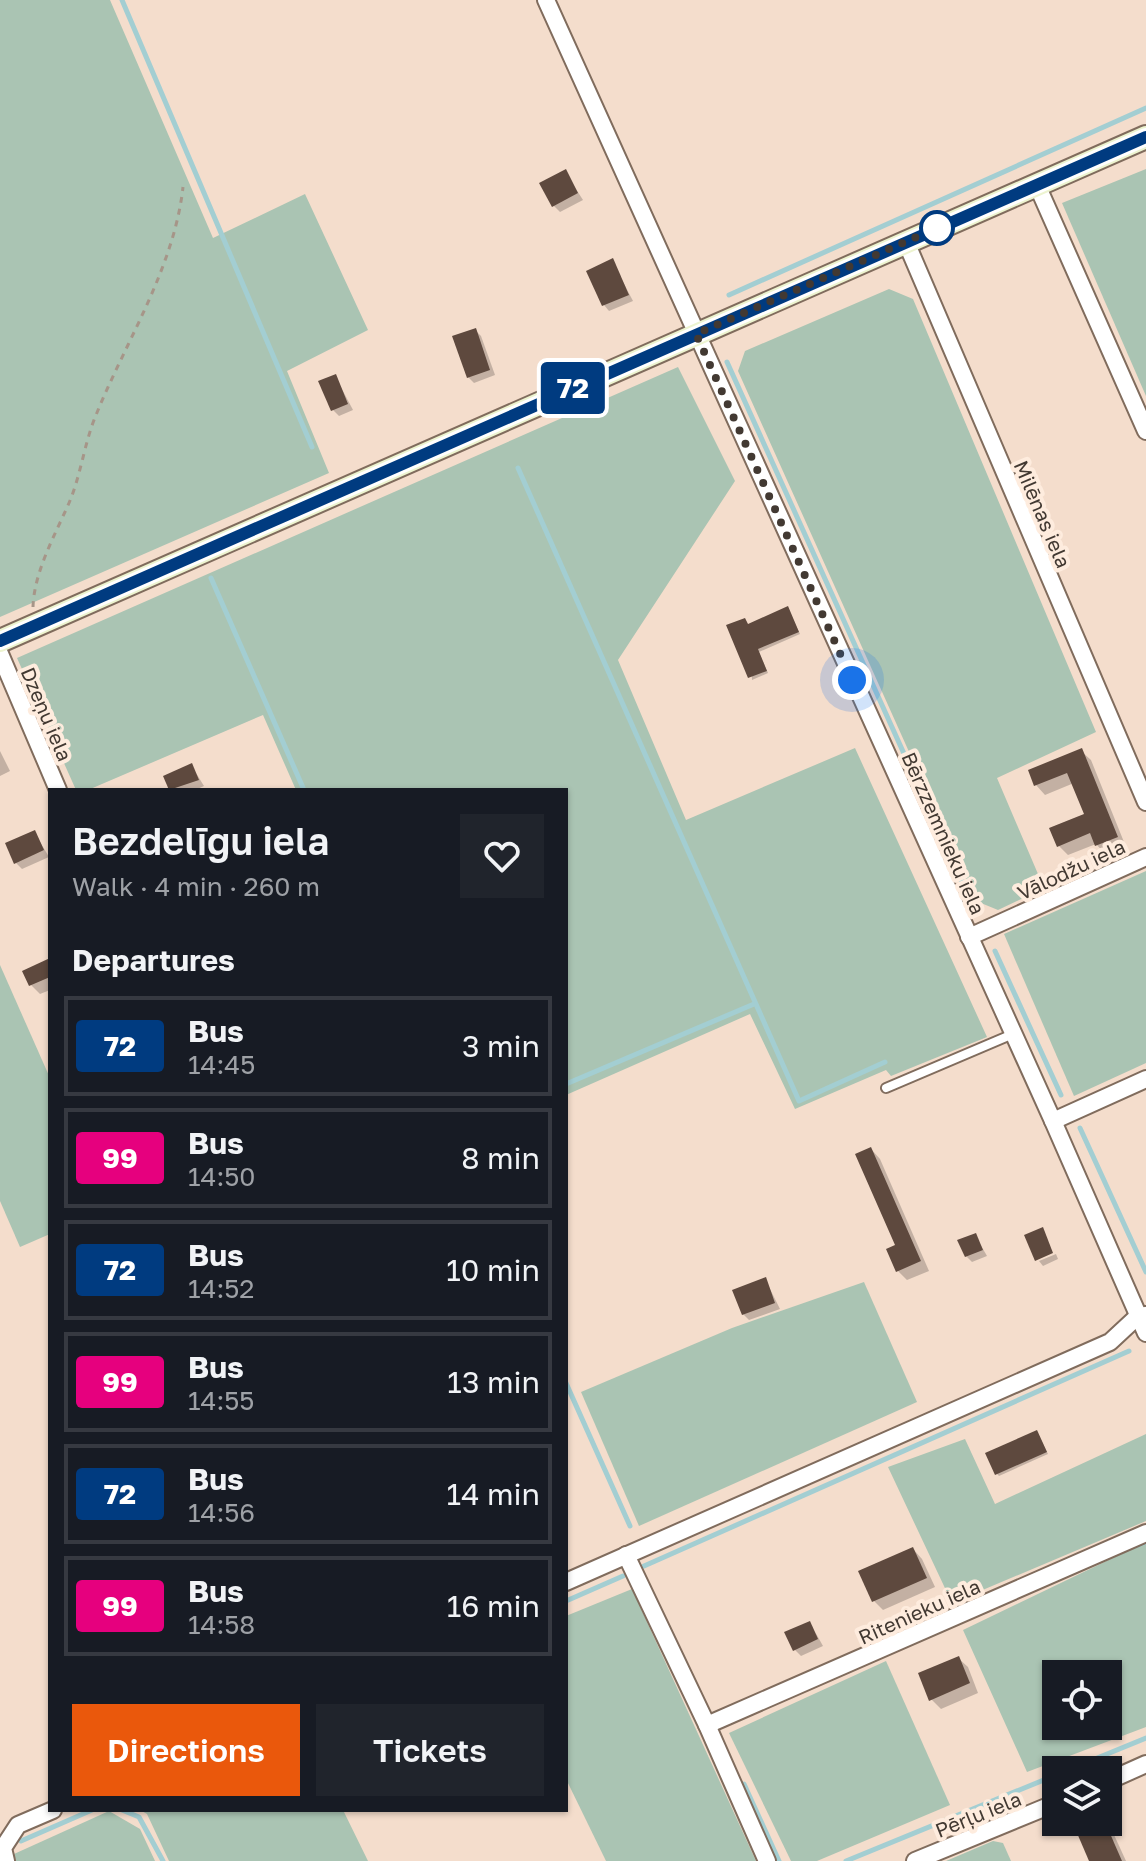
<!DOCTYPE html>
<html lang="en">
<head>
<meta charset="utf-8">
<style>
  body { margin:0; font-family:"Golos Text",sans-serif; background:#20242c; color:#f1f3f6; height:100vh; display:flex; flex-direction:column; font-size:30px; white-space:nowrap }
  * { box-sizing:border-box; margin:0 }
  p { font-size:26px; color:#9ea1a6 }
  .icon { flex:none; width:44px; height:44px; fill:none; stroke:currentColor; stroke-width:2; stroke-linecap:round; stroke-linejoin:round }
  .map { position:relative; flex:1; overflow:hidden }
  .side { position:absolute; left:48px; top:788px; width:520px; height:1024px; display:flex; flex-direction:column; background:#171b24; border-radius:0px; box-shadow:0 2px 6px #0004 }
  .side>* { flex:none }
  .badge { padding:0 16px; border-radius:6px; font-size:28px; line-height:52px }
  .buttons { position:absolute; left:1042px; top:1660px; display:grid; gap:16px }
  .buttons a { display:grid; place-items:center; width:80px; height:80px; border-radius:0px; background:#171b24; box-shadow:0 2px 6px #0004; font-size:40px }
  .you { position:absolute; width:40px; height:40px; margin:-20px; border:6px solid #fff; border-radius:50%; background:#1a73e8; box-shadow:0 0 0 12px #1a73e833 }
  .map>.badge { position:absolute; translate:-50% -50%; box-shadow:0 0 0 4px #fff }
  h2 { padding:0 24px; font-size:30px; line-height:72px }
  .round { display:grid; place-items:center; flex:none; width:84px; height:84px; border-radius:0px; background:#20242c }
  .overview { display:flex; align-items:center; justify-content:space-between; height:136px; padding:0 24px }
  h1 { font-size:38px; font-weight:600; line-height:60px }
  .action { display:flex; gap:16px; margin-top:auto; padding:16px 24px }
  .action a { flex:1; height:92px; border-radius:0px; background:#ea580c; color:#fff; font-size:32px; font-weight:600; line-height:92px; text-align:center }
  .action a+a { background:#20242c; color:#f1f3f6 }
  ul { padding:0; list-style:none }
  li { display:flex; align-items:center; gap:24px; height:100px; margin:0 16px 12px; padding:0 8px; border:4px solid #363941; border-radius:0px }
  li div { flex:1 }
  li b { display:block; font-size:30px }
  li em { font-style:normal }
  li .badge { min-width:88px; font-weight:700; text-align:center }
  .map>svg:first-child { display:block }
  .green { fill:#aac4b3; fill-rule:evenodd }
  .shadow { fill:#0003 }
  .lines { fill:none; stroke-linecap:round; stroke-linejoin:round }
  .stream { stroke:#a3ced2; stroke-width:5 }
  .building { fill:#5e493e }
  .lane-casing { stroke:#806c5d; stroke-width:12 }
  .street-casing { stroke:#806c5d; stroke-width:20 }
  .secondary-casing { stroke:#806c5d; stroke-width:26 }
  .path { stroke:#a69588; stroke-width:3; stroke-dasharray:6 6; stroke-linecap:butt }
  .lane { stroke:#fff; stroke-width:8 }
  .street { stroke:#fff; stroke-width:16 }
  .secondary { stroke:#edf4d0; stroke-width:22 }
  .line-casing { stroke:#fff; stroke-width:18 }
  .line { stroke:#003b80; stroke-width:12 }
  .walk { stroke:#423932; stroke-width:8; stroke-dasharray:0 14.4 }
  .stop-dot { fill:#fff; stroke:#003b80; stroke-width:4 }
  .labels { text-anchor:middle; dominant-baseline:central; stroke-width:8; stroke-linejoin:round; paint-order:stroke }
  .street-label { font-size:20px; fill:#423932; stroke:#feecde }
</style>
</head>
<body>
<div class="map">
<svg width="1146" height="1861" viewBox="0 0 1146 1861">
  <rect width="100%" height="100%" fill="#f4ddcc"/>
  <g class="green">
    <path d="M 0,0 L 110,0 L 213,238 L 305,194 L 368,330 L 287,371 L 329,473 L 0,617 Z"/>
    <path d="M 1146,169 L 1146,396 L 1062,203 Z"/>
    <path d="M 889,289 L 913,299 L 1096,732 L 997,778 L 1044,888 L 998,910 L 976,901 L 738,371 L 745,351 Z"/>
    <path d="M 678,367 L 735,481 L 618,660 L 686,820 L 855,748 L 987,1037 L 891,1076 L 886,1070 L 795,1109 L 750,1014 L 566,1095 L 566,790 L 296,790 L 263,715 L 88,790 L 76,790 L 17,658 Z"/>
    <path d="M 1146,871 L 1146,1063 L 1074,1096 L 1004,934 Z"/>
    <path d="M 0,965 L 50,1078 L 50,1234 L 20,1247 L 0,1201 Z"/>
    <path d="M 864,1282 L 917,1402 L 639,1526 L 581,1392 L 732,1328 Z"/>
    <path d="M 1146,1434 L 1146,1521 L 952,1603 L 888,1467 L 965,1439 L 995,1504 Z"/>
    <path d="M 1146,1542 L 1146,1727 L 1027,1772 L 963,1630 ZM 1056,1674 L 1108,1674 L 1108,1726 L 1056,1726 Z"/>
    <path d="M 632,1589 L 756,1861 L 606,1861 L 566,1779 L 566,1616 Z"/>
    <path d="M 886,1661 L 950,1805 L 817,1861 L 791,1861 L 729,1733 Z"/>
    <path d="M 140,1810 L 343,1810 L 368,1861 L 169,1861 L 147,1814 Z"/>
    <path d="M 109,1811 L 140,1829 L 155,1861 L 16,1861 L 14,1854 Z"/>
    <path d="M 993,1841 L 1003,1843 L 1011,1861 L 946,1861 Z"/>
  </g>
  <g class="shadow">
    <path d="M 565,172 L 583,200 L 560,212 L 554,206 Z"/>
    <path d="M 612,261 L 633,301 L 609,311 L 604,305 Z"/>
    <path d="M 475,330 L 481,336 L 495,375 L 474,383 L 468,377 Z"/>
    <path d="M 335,376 L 353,410 L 339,416 L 333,410 Z"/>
    <path d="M 788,608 L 800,634 L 759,652 L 768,673 L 752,680 L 748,625 Z"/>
    <path d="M 0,751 L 10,771 L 0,776 Z"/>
    <path d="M 1081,751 L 1091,760 L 1126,847 L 1106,855 L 1096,844 L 1068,855 L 1059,846 L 1087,815 L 1074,783 L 1045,795 L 1036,785 Z"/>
    <path d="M 191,765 L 204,786 L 195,790 L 172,790 L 166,777 Z"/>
    <path d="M 34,832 L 49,857 L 22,869 L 16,863 Z"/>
    <path d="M 50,961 L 50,990 L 40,994 L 31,985 Z"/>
    <path d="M 871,1149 L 880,1159 L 929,1271 L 907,1280 L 898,1271 L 897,1247 Z"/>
    <path d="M 975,1235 L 987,1256 L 972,1262 L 966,1256 Z"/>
    <path d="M 1056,1254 L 1058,1259 L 1043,1266 L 1039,1261 Z"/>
    <path d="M 765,1279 L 780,1309 L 749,1320 L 743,1314 Z"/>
    <path d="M 1037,1432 L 1048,1454 L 999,1476 L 997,1474 Z"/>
    <path d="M 913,1549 L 922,1559 L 935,1587 L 883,1610 L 874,1601 Z"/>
    <path d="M 810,1623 L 823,1646 L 801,1656 L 795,1650 Z"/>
    <path d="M 958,1658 L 968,1667 L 978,1693 L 941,1709 L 931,1699 Z"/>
    <path d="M 1087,1822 L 1107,1822 L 1110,1826 L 1126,1861 L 1091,1861 Z"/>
  </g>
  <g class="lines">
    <g class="stream">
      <path d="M 122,0 L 312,447"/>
      <path d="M 729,295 L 1146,108"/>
      <path d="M 727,362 L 971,902"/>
      <path d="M 518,468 L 799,1101 L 885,1062"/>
      <path d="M 211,578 L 304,790"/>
      <path d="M 995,951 L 1061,1095"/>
      <path d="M 566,1084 L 754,1004"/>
      <path d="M 1080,1128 L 1146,1272"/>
      <path d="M 566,1383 L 630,1526"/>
      <path d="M 1132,1547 L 1146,1542"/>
      <path d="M 644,1566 L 1129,1351"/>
      <path d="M 566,1601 L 623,1576"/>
      <path d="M 1068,1770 L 1146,1738"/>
      <path d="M 744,1784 L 779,1861"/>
      <path d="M 122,1810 L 139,1817 L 163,1861"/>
      <path d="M 21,1841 L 92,1810"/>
      <path d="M 846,1861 L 1056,1775"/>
    </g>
  </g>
  <g class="building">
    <path d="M 566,169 L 578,193 L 552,207 L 539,183 Z"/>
    <path d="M 613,258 L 629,295 L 602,306 L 586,271 Z"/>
    <path d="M 476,328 L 490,370 L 467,378 L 452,336 Z"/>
    <path d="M 336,374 L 348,404 L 331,411 L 318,381 Z"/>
    <path d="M 788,606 L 799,632 L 758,649 L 767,671 L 748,678 L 726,625 L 745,618 L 748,624 Z"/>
    <path d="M 1082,748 L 1118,837 L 1095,846 L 1090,833 L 1057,847 L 1049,828 L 1084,814 L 1067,773 L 1034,786 L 1028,770 Z"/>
    <path d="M 192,763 L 199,780 L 169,790 L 163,776 Z"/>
    <path d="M 35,830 L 44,850 L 14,864 L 5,843 Z"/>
    <path d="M 50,958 L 50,977 L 29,986 L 22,971 Z"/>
    <path d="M 871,1147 L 921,1261 L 896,1272 L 886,1249 L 895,1245 L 855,1154 Z"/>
    <path d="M 1043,1227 L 1053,1253 L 1035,1261 L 1024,1235 Z"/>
    <path d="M 976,1233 L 983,1250 L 965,1257 L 957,1240 Z"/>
    <path d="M 766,1277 L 775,1303 L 742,1315 L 732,1290 Z"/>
    <path d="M 1037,1430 L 1047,1452 L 995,1475 L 985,1453 Z"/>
    <path d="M 913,1547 L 927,1578 L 872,1602 L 858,1571 Z"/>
    <path d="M 810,1621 L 818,1639 L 793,1651 L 784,1632 Z"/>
    <path d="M 959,1656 L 970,1683 L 929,1701 L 918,1673 Z"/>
    <path d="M 1082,1822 L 1105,1822 L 1122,1861 L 1089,1861 L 1074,1826 Z"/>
  </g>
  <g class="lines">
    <defs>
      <path id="lane" d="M 886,1088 L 1013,1034"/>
      <g id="street">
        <path d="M 546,0 L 1053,1121 L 1146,1333"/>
        <path d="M 1037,185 L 1146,431"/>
        <path d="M 906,242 L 1146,802"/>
        <path d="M 0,654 L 58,790"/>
        <path d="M 969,937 L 1146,857"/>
        <path d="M 1053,1121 L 1146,1079"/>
        <path d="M 626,1555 L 707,1725 L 767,1861"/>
        <path d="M 566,1582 L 1110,1342 L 1138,1316 L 1146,1315"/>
        <path d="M 707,1725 L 1146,1533"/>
        <path d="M 1108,1781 L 1146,1764"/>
        <path d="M 6,1861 L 3,1848 L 18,1825 L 53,1810"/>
        <path d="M 915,1861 L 1056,1803"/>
      </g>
      <path id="secondary" d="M 0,641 L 1146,137"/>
    </defs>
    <use href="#lane" class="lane-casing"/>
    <use href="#street" class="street-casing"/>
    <use href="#secondary" class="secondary-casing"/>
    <path class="path" d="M 33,607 C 34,572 55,535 69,503 C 81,475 84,444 96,415 C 126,341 174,268 183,187"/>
    <use href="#lane" class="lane"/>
    <use href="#street" class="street"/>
    <use href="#secondary" class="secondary"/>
  </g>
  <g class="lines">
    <defs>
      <path id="line" d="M 0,641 L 1146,137"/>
    </defs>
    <use href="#line" class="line-casing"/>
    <use href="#line" class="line"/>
    <path class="walk" d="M 852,680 L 696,334 L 937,228"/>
  </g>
  <circle class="stop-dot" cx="937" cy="228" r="16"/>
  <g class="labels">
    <g class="street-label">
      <text transform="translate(1043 514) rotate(67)">Milēnas iela</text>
      <text transform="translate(47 714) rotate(67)">Dzeņu iela</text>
      <text transform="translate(944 833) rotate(66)">Bērzzemnieku iela</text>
      <text transform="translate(1071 869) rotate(-25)">Vālodžu iela</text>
      <text transform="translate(919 1611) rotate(-24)">Ritenieku iela</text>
      <text transform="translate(978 1814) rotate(-22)">Pērļu iela</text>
    </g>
  </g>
</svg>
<div class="buttons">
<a><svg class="icon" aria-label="locate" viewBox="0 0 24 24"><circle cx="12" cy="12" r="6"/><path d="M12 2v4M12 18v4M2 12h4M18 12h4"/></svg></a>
<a><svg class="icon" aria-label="layers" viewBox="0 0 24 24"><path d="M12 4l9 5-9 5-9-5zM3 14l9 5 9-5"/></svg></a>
</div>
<div class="you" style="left:852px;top:680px"></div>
<b class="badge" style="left:573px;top:388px;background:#003b80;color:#fff">72</b>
<section class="side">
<div class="overview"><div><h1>Bezdelīgu iela</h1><p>Walk · 4 min · 260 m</p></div><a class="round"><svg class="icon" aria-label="heart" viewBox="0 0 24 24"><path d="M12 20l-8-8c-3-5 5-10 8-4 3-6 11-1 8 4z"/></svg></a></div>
<h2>Departures</h2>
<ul>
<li><span class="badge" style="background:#003b80;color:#fff">72</span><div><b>Bus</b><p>14:45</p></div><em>3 min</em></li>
<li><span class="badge" style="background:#e6007e;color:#fff">99</span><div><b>Bus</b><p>14:50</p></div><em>8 min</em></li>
<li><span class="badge" style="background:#003b80;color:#fff">72</span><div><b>Bus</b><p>14:52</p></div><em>10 min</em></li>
<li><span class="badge" style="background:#e6007e;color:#fff">99</span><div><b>Bus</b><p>14:55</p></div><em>13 min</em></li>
<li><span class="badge" style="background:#003b80;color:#fff">72</span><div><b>Bus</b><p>14:56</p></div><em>14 min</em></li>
<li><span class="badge" style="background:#e6007e;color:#fff">99</span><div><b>Bus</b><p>14:58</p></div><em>16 min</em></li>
</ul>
<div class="action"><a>Directions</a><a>Tickets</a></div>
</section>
</div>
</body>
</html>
